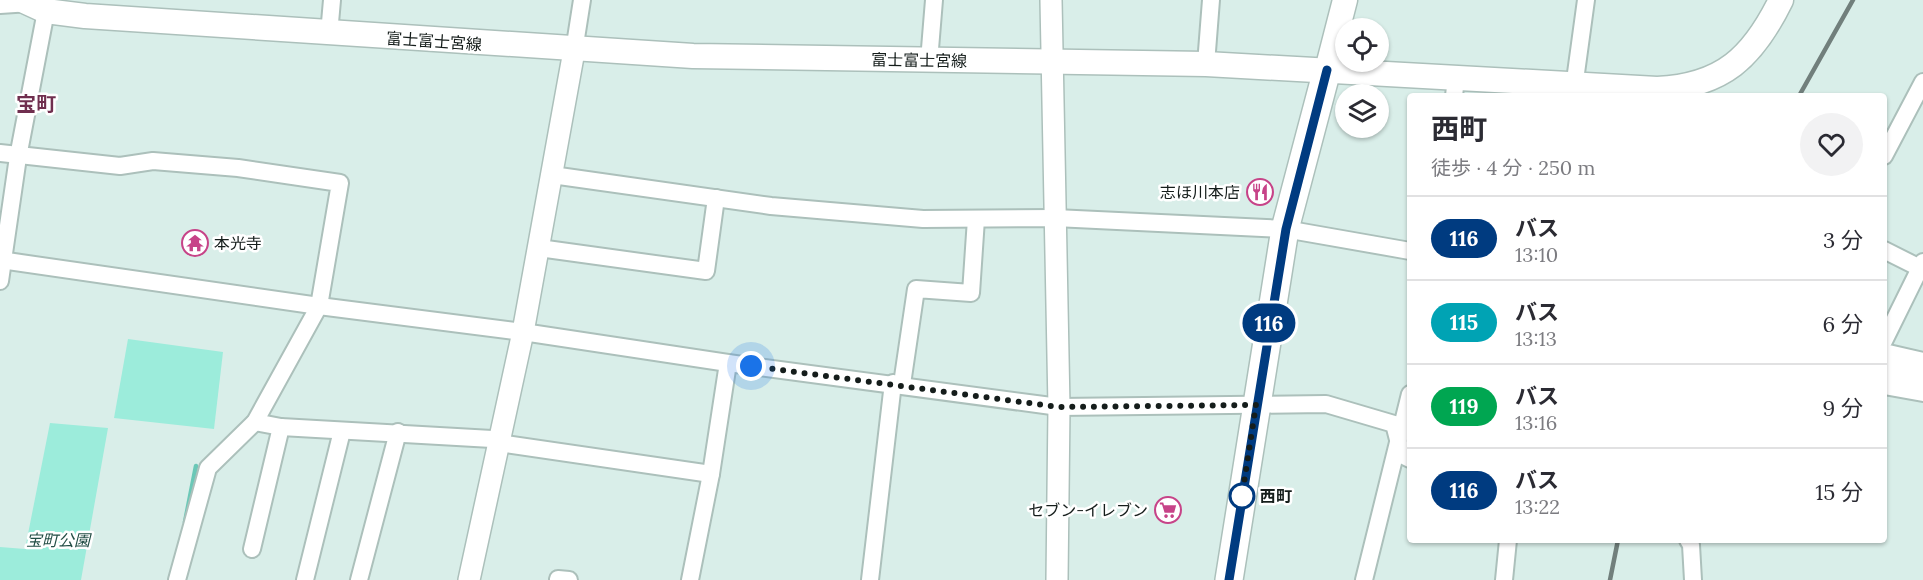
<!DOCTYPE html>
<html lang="ja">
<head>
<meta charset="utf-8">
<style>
  body { margin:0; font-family:Lora,"Noto Sans JP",serif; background:#f2f2f3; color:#2b2b33; height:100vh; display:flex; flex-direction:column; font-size:22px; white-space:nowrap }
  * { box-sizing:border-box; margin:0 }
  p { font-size:20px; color:#7c7c81 }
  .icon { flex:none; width:33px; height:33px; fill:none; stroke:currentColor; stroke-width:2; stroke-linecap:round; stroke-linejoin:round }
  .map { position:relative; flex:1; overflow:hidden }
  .side { position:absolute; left:1407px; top:93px; width:480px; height:450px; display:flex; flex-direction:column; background:#fff; border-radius:6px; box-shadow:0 2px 4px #0004 }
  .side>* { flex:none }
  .badge { padding:0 12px; border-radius:20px; font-size:21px; line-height:39px }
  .buttons { position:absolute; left:1335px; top:18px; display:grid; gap:12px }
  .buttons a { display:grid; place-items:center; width:54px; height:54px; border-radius:50%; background:#fff; box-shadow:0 2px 4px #0004; font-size:30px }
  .you { position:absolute; width:30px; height:30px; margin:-15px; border:4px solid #fff; border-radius:50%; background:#1a73e8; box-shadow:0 0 0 9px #1a73e833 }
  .map>.badge { position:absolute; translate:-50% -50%; box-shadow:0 0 0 3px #fff }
  .round { display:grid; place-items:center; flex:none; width:63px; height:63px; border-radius:32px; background:#f2f2f3 }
  .head { display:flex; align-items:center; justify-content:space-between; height:102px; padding:0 24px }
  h1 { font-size:28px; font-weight:700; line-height:45px }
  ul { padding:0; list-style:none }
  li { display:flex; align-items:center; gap:18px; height:84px; padding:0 24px; border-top:2px solid #e1e1e2 }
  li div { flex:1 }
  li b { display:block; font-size:22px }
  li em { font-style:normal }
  li .badge { min-width:66px; font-weight:700; text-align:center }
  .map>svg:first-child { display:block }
  .green { fill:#9cecdb }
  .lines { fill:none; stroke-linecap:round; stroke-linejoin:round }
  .stream { stroke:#6bc8b7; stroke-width:4.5 }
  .minor-casing { stroke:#acc0bb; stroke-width:20 }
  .tertiary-casing { stroke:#acc0bb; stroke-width:24 }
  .secondary-casing { stroke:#acc0bb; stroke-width:27 }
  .primary-casing { stroke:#acc0bb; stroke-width:30 }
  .minor { stroke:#fff; stroke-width:16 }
  .tertiary { stroke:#fff; stroke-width:21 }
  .secondary { stroke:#fff; stroke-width:24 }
  .primary { stroke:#fff; stroke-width:27 }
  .rail { stroke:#717f7c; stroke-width:4.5 }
  .line-casing { stroke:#fff; stroke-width:14 }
  .line { stroke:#003b80; stroke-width:9 }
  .walk { stroke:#151d1b; stroke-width:6; stroke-dasharray:0 10.8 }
  .stop-dot { fill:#fff; stroke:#003b80; stroke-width:3 }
  .labels { text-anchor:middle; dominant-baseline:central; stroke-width:5; stroke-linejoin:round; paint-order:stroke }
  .street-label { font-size:16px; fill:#151d1b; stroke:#fff }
  .poi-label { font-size:16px; fill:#151d1b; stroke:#fff; text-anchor:end }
  .stop-label { font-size:16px; font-weight:bold; fill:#151d1b; stroke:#fff; text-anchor:start }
  .park-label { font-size:16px; font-style:italic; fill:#234d45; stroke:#fff }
  .quarter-label { font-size:20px; font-weight:bold; fill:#702f4f; stroke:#fff }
</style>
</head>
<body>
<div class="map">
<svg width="1923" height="580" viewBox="0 0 1923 580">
  <rect width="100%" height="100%" fill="#d9eee9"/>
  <g class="green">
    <path d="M 128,339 L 223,352 L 214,429 L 114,418 Z"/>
    <path d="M 50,423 L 108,428 L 81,580 L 0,580 L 0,547 L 25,549 Z"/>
  </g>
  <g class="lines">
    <path class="stream" d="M 185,522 L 196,466"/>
    <defs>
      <g id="minor">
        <path d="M 0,5 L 30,3"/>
        <path d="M 329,34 L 332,0"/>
        <path d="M 574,51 L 582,0"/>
        <path d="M 929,61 L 934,0"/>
        <path d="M 1206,64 L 1211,0"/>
        <path d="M 1573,95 L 1586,0"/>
        <path d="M 1454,96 L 1456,78"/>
        <path d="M 0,153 L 120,166 L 153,161 L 238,168 L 340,183 L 319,306 L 255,422 L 208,468 L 177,580"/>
        <path d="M 1884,156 L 1923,82"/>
        <path d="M 552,175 L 771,206 L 923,219 L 1055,218 L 1285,229 L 1410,251"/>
        <path d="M 539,248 L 706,271 L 716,198"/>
        <path d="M 1884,250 L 1920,268"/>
        <path d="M 0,260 L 319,306 L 523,332 L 728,363 L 1059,407 L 1326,404 L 1394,424 L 1402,455 L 1410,459"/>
        <path d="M 0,281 L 18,157 L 46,11"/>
        <path d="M 1884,341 L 1923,262"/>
        <path d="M 1884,352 L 1923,361"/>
        <path d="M 902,384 L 916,289 L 971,293 L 976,219"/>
        <path d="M 1884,386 L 1923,393"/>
        <path d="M 255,422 L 281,427 L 492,439 L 499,443 L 711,474"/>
        <path d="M 1688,540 L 1691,545 L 1693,580"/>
        <path d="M 252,549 L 281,427"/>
        <path d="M 558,579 L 569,580"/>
        <path d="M 305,580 L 342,431"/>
        <path d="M 359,580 L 398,432"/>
        <path d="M 690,580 L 711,474 L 728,363"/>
        <path d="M 870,580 L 893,383"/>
        <path d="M 1364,580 L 1410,394"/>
        <path d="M 1504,580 L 1508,540"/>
      </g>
      <g id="tertiary">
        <path d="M 1051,0 L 1059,407 L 1057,580"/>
        <path d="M 1884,369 L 1923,377"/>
        <path d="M 469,580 L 523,332 L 574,51"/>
      </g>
      <g id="secondary">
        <path d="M 22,0 L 46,11 L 85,16 L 693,56 L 1206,64 L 1657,89 C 1723,86 1753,57 1781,0"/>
        <path d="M 1327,70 L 1345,0"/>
      </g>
      <path id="primary" d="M 1229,580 L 1285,229 L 1327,70"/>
    </defs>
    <use href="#minor" class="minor-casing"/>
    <use href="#tertiary" class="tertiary-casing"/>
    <use href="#secondary" class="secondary-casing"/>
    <use href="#primary" class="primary-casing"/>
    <use href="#minor" class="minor"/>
    <use href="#tertiary" class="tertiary"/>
    <use href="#secondary" class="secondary"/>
    <use href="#primary" class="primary"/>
    <g class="rail">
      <path d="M 1799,96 L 1853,0"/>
      <path d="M 1610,580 L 1618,540"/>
    </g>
  </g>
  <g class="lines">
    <defs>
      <path id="line" d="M 1229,580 L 1286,229 L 1327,70"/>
    </defs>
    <use href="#line" class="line-casing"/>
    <use href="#line" class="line"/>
    <path class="walk" d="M 751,366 L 1059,407 L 1256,405 L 1242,496"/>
  </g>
  <defs>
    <symbol id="restaurant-ring" viewBox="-11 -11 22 22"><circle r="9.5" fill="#fff" stroke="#c74388" stroke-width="1.5"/><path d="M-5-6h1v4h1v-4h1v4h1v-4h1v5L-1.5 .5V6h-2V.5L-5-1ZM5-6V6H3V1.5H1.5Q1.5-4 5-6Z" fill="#c74388"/></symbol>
    <symbol id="temple-ring" viewBox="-11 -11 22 22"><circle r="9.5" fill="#fff" stroke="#c74388" stroke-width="1.5"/><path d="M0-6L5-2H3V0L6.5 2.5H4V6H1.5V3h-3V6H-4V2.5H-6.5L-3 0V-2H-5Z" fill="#c74388"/></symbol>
    <symbol id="supermarket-ring" viewBox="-11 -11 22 22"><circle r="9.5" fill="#fff" stroke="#c74388" stroke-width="1.5"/><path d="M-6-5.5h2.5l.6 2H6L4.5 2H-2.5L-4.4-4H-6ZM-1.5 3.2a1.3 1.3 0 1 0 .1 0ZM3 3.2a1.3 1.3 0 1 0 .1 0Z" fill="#c74388"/></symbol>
  </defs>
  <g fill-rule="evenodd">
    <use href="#restaurant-ring" x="1245" y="177" width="30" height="30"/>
    <use href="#temple-ring" x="180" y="228" width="30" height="30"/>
    <use href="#supermarket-ring" x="1153" y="495" width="30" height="30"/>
  </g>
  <circle class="stop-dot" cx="1242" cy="496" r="12"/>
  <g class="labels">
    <g class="street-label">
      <text transform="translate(434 41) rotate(4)">富士富士宮線</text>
      <text transform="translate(919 60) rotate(1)">富士富士宮線</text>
    </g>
    <g class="poi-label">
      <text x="1240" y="192">志ほ川本店</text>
      <text x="214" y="243" text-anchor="start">本光寺</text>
      <text x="1148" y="510">セブン-イレブン</text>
    </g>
    <g class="stop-label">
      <text x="1260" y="496">西町</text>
    </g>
    <g class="park-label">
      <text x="58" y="540">宝町公園</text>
    </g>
    <g class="quarter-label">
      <text x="36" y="103">宝町</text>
    </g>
  </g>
</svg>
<div class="buttons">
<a><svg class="icon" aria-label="locate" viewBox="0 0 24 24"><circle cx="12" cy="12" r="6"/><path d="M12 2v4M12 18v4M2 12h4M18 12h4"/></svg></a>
<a><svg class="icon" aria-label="layers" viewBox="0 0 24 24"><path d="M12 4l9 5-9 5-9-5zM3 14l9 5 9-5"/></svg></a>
</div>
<div class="you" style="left:751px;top:366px"></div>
<b class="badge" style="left:1269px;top:323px;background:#003b80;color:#fff">116</b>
<section class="side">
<div class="head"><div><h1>西町</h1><p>徒歩 · 4 分 · 250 m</p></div><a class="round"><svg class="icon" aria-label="heart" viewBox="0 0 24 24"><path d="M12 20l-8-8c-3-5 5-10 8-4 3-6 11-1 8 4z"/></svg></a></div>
<ul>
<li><span class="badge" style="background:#003b80;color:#fff">116</span><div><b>バス</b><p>13:10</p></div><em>3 分</em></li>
<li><span class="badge" style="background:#00a3b4;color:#fff">115</span><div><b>バス</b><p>13:13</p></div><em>6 分</em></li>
<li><span class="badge" style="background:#00a651;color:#fff">119</span><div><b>バス</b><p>13:16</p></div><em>9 分</em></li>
<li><span class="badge" style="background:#003b80;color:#fff">116</span><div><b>バス</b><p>13:22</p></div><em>15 分</em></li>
</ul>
</section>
</div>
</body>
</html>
